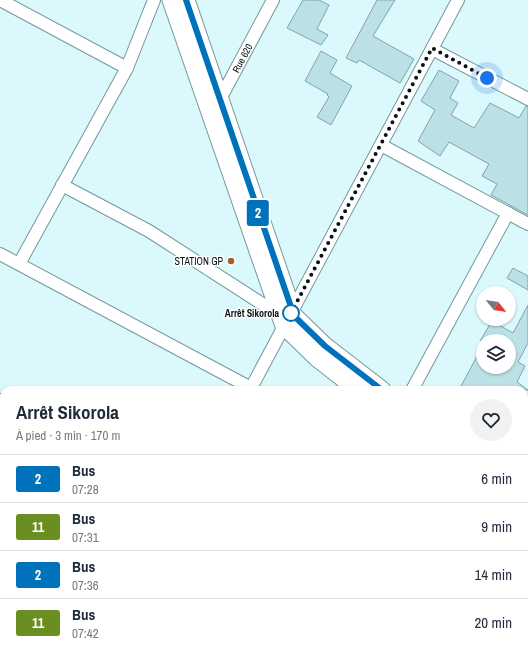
<!DOCTYPE html>
<html lang="fr">
<head>
<meta charset="utf-8">
<style>
  body { margin:0; font-family:"Archivo Narrow",sans-serif; background:#f2f2f3; color:#1f2937; height:100vh; display:flex; flex-direction:column; font-size:15px; white-space:nowrap }
  * { box-sizing:border-box; margin:0 }
  p { font-size:13px; color:#747a83 }
  .icon { flex:none; width:22px; height:22px; fill:none; stroke:currentColor; stroke-width:2; stroke-linecap:round; stroke-linejoin:round }
  .map { position:relative; flex:1; overflow:hidden }
  .drawer { position:absolute; left:0px; top:386px; width:528px; height:268px; display:flex; flex-direction:column; background:#fff; border-radius:12px 12px 0 0; box-shadow:0 1px 3px #0004 }
  .drawer>* { flex:none }
  .badge { padding:0 8px; border-radius:3px; font-size:14px; line-height:26px }
  .needle { width:26px; rotate:120deg }
  .buttons { position:absolute; left:476px; top:286px; display:grid; gap:8px }
  .buttons a { display:grid; place-items:center; width:40px; height:40px; border-radius:50%; background:#fff; box-shadow:0 1px 3px #0004; font-size:20px }
  .you { position:absolute; width:20px; height:20px; margin:-10px; border:3px solid #fff; border-radius:50%; background:#1a73e8; box-shadow:0 0 0 6px #1a73e833 }
  .map>.badge { position:absolute; translate:-50% -50%; box-shadow:0 0 0 2px #fff }
  .round { display:grid; place-items:center; flex:none; width:42px; height:42px; border-radius:21px; background:#f2f2f3 }
  .headline { display:flex; align-items:center; justify-content:space-between; height:68px; padding:0 16px }
  h1 { font-size:19px; font-weight:700; line-height:30px }
  ul { padding:0; list-style:none }
  li { display:flex; align-items:center; gap:12px; height:48px; padding:0 16px; border-top:1px solid #e0e1e3 }
  li div { flex:1 }
  li b { display:block; font-size:15px }
  li em { font-style:normal }
  li .badge { min-width:44px; font-weight:700; text-align:center }
  .map>svg:first-child { display:block }
  .lines { fill:none; stroke-linecap:round; stroke-linejoin:round }
  .stream { stroke:#4fdef1; stroke-width:4 }
  .building { fill:#bbe0e5; stroke:#81a4a9 }
  .minor-casing { stroke:#75979c; stroke-width:14 }
  .tertiary-casing { stroke:#75979c; stroke-width:17 }
  .secondary-casing { stroke:#75979c; stroke-width:19 }
  .minor { stroke:#fff; stroke-width:12 }
  .tertiary { stroke:#fff; stroke-width:15 }
  .secondary { stroke:#fff; stroke-width:17 }
  .line-casing { stroke:#fff; stroke-width:9 }
  .line { stroke:#0072bc; stroke-width:6 }
  .walk { stroke:#051113; stroke-width:4; stroke-dasharray:0 7.2 }
  .poi-dot { fill:#a1612b; stroke:#fff; stroke-width:1.5 }
  .stop-dot { fill:#fff; stroke:#0072bc; stroke-width:2 }
  .labels { text-anchor:middle; dominant-baseline:central; stroke-width:3; stroke-linejoin:round; paint-order:stroke }
  .street-label { font-size:10px; fill:#051113; stroke:#fff }
  .poi-label { font-size:10px; fill:#051113; stroke:#fff; text-anchor:end }
  .stop-label { font-size:10px; font-weight:bold; fill:#051113; stroke:#fff; text-anchor:end }
</style>
</head>
<body>
<div class="map">
<svg width="528" height="654" viewBox="0 0 528 654">
  <rect width="100%" height="100%" fill="#dbf9fd"/>
  <g class="lines">
    <g class="stream">
      <path d="M 524,603 L 528,601"/>
      <path d="M 408,654 L 415,650"/>
    </g>
  </g>
  <g class="building">
    <path d="M 303,0 L 319,0 L 329,5 L 317,29 L 328,35 L 321,45 L 287,28 Z"/>
    <path d="M 377,0 L 395,0 L 373,36 L 414,59 L 400,83 L 359,60 L 357,63 L 346,58 Z"/>
    <path d="M 321,51 L 337,60 L 330,73 L 352,86 L 331,125 L 317,117 L 329,97 L 327,95 L 328,94 L 305,81 Z"/>
    <path d="M 439,70 L 459,81 L 450,98 L 458,103 L 451,115 L 474,128 L 490,103 L 519,118 L 526,106 L 528,106 L 528,215 L 491,195 L 497,184 L 482,176 L 489,164 L 449,142 L 440,156 L 418,141 L 435,110 L 421,101 Z"/>
    <path d="M 513,268 L 528,276 L 528,290 L 507,278 Z"/>
    <path d="M 528,305 L 528,343 L 518,362 L 525,366 L 517,382 L 528,390 L 459,390 L 483,345 L 483,367 L 509,367 L 509,341 L 480,341 L 492,321 L 513,333 Z"/>
  </g>
  <g class="lines">
    <defs>
      <g id="minor">
        <path d="M 0,0 L 127,68"/>
        <path d="M 432,49 L 528,99"/>
        <path id="s1" d="M 218,103 L 273,0"/>
        <path d="M 381,145 L 528,224"/>
        <path d="M 62,185 L 149,231 L 281,316"/>
        <path d="M 0,254 L 251,388"/>
        <path d="M 19,264 L 127,68 L 154,0"/>
        <path d="M 250,390 L 458,0"/>
        <path d="M 412,390 L 508,213"/>
        <path d="M 0,400 L 4,402"/>
        <path d="M 0,530 L 4,533"/>
        <path d="M 225,650 L 232,654"/>
        <path d="M 110,654 L 112,650"/>
        <path d="M 269,654 L 271,650"/>
      </g>
      <path id="tertiary" d="M 524,500 L 528,503"/>
      <g id="secondary">
        <path d="M 171,0 L 284,326 L 317,358 L 358,390"/>
        <path d="M 186,0 L 290,304 L 291,313 L 325,346 L 382,390"/>
        <path d="M 524,450 L 528,442"/>
      </g>
    </defs>
    <use href="#minor" class="minor-casing"/>
    <use href="#tertiary" class="tertiary-casing"/>
    <use href="#secondary" class="secondary-casing"/>
    <use href="#minor" class="minor"/>
    <use href="#tertiary" class="tertiary"/>
    <use href="#secondary" class="secondary"/>
  </g>
  <g class="lines">
    <defs>
      <path id="line" d="M 186,0 L 290,304 L 291,313 L 325,346 L 382,390"/>
    </defs>
    <use href="#line" class="line-casing"/>
    <use href="#line" class="line"/>
    <path class="walk" d="M 291,313 L 432,48 L 487,78"/>
  </g>
  <circle class="poi-dot" cx="231" cy="261" r="4"/>
  <circle class="stop-dot" cx="291" cy="313" r="8"/>
  <g class="labels">
    <g class="street-label">
      <text stroke="none"><textPath href="#s1" startOffset="51">Rue 620</textPath></text>
    </g>
    <g class="poi-label">
      <text x="223" y="261">STATION GP</text>
    </g>
    <g class="stop-label">
      <text x="279" y="313">Arrêt Sikorola</text>
    </g>
  </g>
</svg>
<div class="buttons">
<a><svg class="needle" viewBox="-14 -14 28 28"><path d="M0-13l5 13h-10z" fill="#e53935"/><path d="M0 13l5-13h-10z" fill="#747a83"/></svg></a>
<a><svg class="icon" aria-label="layers" viewBox="0 0 24 24"><path d="M12 4l9 5-9 5-9-5zM3 14l9 5 9-5"/></svg></a>
</div>
<div class="you" style="left:487px;top:78px"></div>
<b class="badge" style="left:258px;top:213px;background:#0072bc;color:#fff">2</b>
<section class="drawer">
<div class="headline"><div><h1>Arrêt Sikorola</h1><p>À pied · 3 min · 170 m</p></div><a class="round"><svg class="icon" aria-label="heart" viewBox="0 0 24 24"><path d="M12 20l-8-8c-3-5 5-10 8-4 3-6 11-1 8 4z"/></svg></a></div>
<ul>
<li><span class="badge" style="background:#0072bc;color:#fff">2</span><div><b>Bus</b><p>07:28</p></div><em>6 min</em></li>
<li><span class="badge" style="background:#6b8e23;color:#fff">11</span><div><b>Bus</b><p>07:31</p></div><em>9 min</em></li>
<li><span class="badge" style="background:#0072bc;color:#fff">2</span><div><b>Bus</b><p>07:36</p></div><em>14 min</em></li>
<li><span class="badge" style="background:#6b8e23;color:#fff">11</span><div><b>Bus</b><p>07:42</p></div><em>20 min</em></li>
</ul>
</section>
</div>
</body>
</html>
